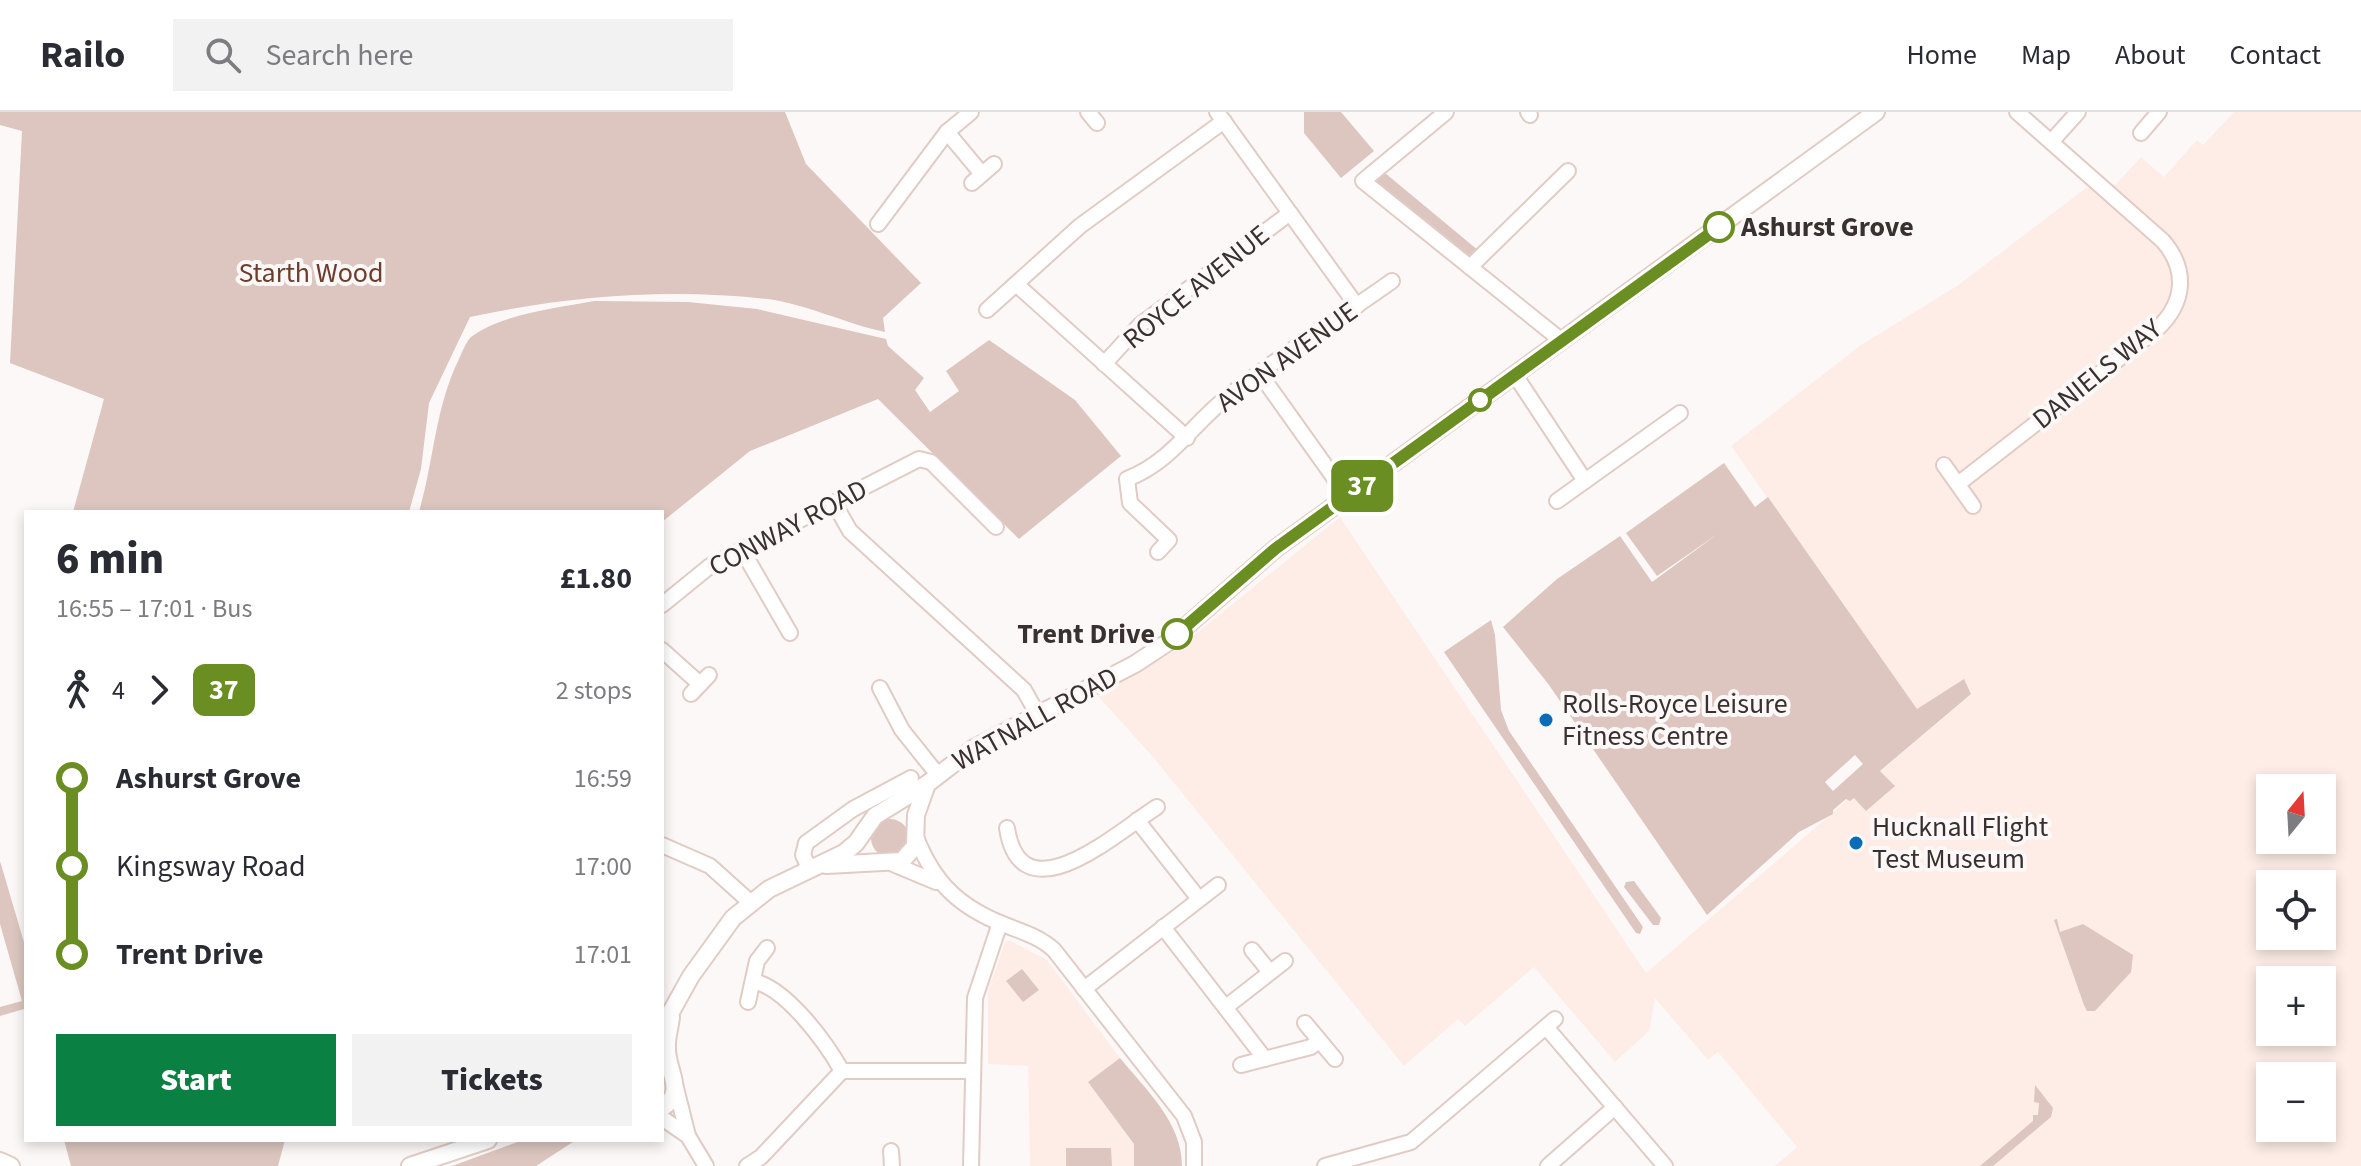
<!DOCTYPE html>
<html lang="en">
<head>
<meta charset="utf-8">
<style>
  body { margin:0; font-family:"Source Sans 3",sans-serif; background:#f2f2f3; color:#2b2b33; height:100vh; display:flex; flex-direction:column; font-size:30px; white-space:nowrap }
  * { box-sizing:border-box; margin:0 }
  p { font-size:26px; color:#7c7c81 }
  .icon { flex:none; width:44px; height:44px; fill:none; stroke:currentColor; stroke-width:2; stroke-linecap:round; stroke-linejoin:round }
  .map { position:relative; flex:1; overflow:hidden }
  .details { position:absolute; left:24px; top:398px; width:640px; height:632px; display:flex; flex-direction:column; background:#fff; border-radius:0px; box-shadow:0 4px 12px #0003 }
  .details>* { flex:none }
  .badge { padding:0 16px; border-radius:12px; font-size:28px; line-height:52px }
  .needle { width:52px; rotate:18deg }
  .controls { position:absolute; left:2256px; top:662px; display:grid; gap:16px }
  .controls a { display:grid; place-items:center; width:80px; height:80px; border-radius:0px; background:#fff; box-shadow:0 4px 12px #0003; font-size:40px }
  .map>.badge { position:absolute; translate:-50% -50%; box-shadow:0 0 0 4px #fff }
  .legs { display:flex; align-items:center; gap:12px; height:88px; padding:0 32px; font-size:26px }
  .legs p { margin-inline-start:auto }
  .summary { display:flex; align-items:center; justify-content:space-between; height:136px; padding:0 32px }
  h1 { font-size:44px; font-weight:800; line-height:60px }
  .primary-button { display:flex; gap:16px; margin-top:auto; padding:16px 32px }
  .primary-button a { flex:1; height:92px; border-radius:0px; background:#0b8043; color:#fff; font-size:32px; font-weight:800; line-height:92px; text-align:center }
  .primary-button a+a { background:#f2f2f3; color:#2b2b33 }
  ul { padding:0 32px; list-style:none }
  li { display:flex; align-items:center; gap:28px; height:88px; font-size:30px }
  li i { display:grid; place-items:center; width:12px; height:100%; margin:0 10px; background:currentColor }
  li i::after { content:''; width:20px; height:20px; margin:-10px; border:6px solid; border-radius:50%; background:#fff }
  li p { margin-inline-start:auto }
  li:first-child i { background:linear-gradient(#0000 50%,currentColor 0) }
  li:last-child i { background:linear-gradient(currentColor 50%,#0000 0) }
  header { display:flex; align-items:center; gap:48px; box-sizing:border-box; height:112px; padding:0 40px; background:#fff; border-bottom:2px solid #e1e1e2 }
  header strong { font-size:38px }
  nav { display:flex; gap:44px; margin-inline-start:auto; font-size:28px }
  .search { width:560px; height:72px; background:#f2f2f3; display:flex; align-items:center; gap:20px; box-sizing:border-box; padding:0 28px; border-radius:0px; color:#7c7c81; font-size:30px }
  .map>svg:first-child { display:block }
  .built { fill:#feede7; fill-rule:evenodd }
  .green { fill:#dcc6bf; fill-rule:evenodd }
  .lines { fill:none; stroke-linecap:round; stroke-linejoin:round }
  .minor-casing { stroke:#e0ccc5; stroke-width:18 }
  .major-casing { stroke:#e0ccc5; stroke-width:20 }
  .minor { stroke:#fff; stroke-width:14 }
  .major { stroke:#fff; stroke-width:16 }
  .line-1-casing { stroke:#fff; stroke-width:18 }
  .line-1 { stroke:#6b8e23; stroke-width:12 }
  .stop-1-dot { fill:#fff; stroke:#6b8e23; stroke-width:4 }
  .poi-dot { fill:#086cb8; stroke:#fcf8f7; stroke-width:3 }
  .labels { text-anchor:middle; dominant-baseline:central; stroke-width:8; stroke-linejoin:round; paint-order:stroke }
  .stop-label { font-size:28px; font-weight:bold; fill:#39312f; stroke:#fcf8f7; text-anchor:start }
  .park-label { font-size:28px; fill:#6d3d2d; stroke:#fcf8f7 }
  .street-label { font-size:28px; fill:#39312f; stroke:#fcf8f7 }
  .poi-label { font-size:28px; fill:#39312f; stroke:#fcf8f7; text-anchor:start }
</style>
</head>
<body>
<header>
<strong>Railo</strong>
<div class="search"><svg class="icon" aria-label="search" viewBox="0 0 24 24"><circle cx="10" cy="10" r="6"/><path d="M15 15l6 6"/></svg>Search here</div>
<nav><a>Home</a><a>Map</a><a>About</a><a>Contact</a></nav>
</header>
<div class="map">
<svg width="2361" height="1054" viewBox="0 0 2361 1054">
  <rect width="100%" height="100%" fill="#fcf8f7"/>
  <g class="built">
    <path d="M 2234,0 L 2361,0 L 2361,1054 L 1775,1054 L 1797,1035 L 1718,940 L 1708,948 L 1655,886 L 1649,919 L 1615,950 L 1534,855 L 1465,914 L 1458,907 L 1404,954 L 1153,645 L 1097,583 L 1172,541 L 1340,405 L 1646,861 L 1971,582 L 1964,567 L 1917,598 L 1731,334 L 1861,233 L 1957,174 L 2086,76 L 2116,72 L 2141,45 L 2164,65 L 2197,28 L 2203,33 ZM 2270,676 L 2322,676 L 2322,728 L 2270,728 ZM 2270,772 L 2322,772 L 2322,824 L 2270,824 ZM 2270,868 L 2322,868 L 2322,920 L 2270,920 ZM 2270,964 L 2322,964 L 2322,1016 L 2270,1016 Z"/>
    <path d="M 1009,828 L 1047,848 L 1120,946 L 1088,970 L 1134,1032 L 1134,1054 L 1030,1054 L 1028,954 L 988,952 L 988,879 L 1005,830 Z"/>
  </g>
  <g class="green">
    <path d="M 0,0 L 785,0 L 806,52 L 921,171 L 883,206 L 885,220 C 846,212 807,192 767,187 C 667,176 568,184 470,205 L 429,291 L 421,357 L 409,400 L 73,400 L 104,287 L 10,251 L 22,19 L 0,13 Z"/>
    <path d="M 1304,0 L 1341,0 L 1374,39 L 1341,66 L 1304,21 Z"/>
    <path d="M 1385,61 L 1479,139 L 1470,148 L 1375,70 Z"/>
    <path d="M 594,189 L 688,190 L 757,197 L 886,227 L 888,234 L 924,266 L 915,278 L 930,300 L 959,279 L 946,259 L 989,228 L 1075,288 L 1121,344 L 1019,427 L 878,287 L 750,339 L 662,410 L 662,400 L 419,400 C 434,348 435,296 459,247 C 462,240 466,230 471,225 C 501,202 558,196 594,189 Z"/>
    <path d="M 1724,351 L 1755,395 L 1768,385 L 1917,597 L 1964,567 L 1971,582 L 1880,659 L 1895,674 L 1866,699 L 1854,686 L 1850,689 L 1846,687 L 1833,698 L 1833,702 L 1799,720 L 1707,803 L 1549,573 L 1503,515 L 1557,467 L 1620,424 L 1652,470 L 1719,421 L 1657,464 L 1626,421 ZM 1855,643 L 1863,652 L 1833,679 L 1825,670 Z"/>
    <path d="M 1491,508 L 1495,523 L 1501,598 L 1509,619 L 1643,815 L 1640,822 L 1636,821 L 1444,540 Z"/>
    <circle cx="890" cy="726" r="19"/>
    <path d="M 0,749 L 26,837 L 26,902 L 24,897 L 0,904 L 0,895 L 22,889 L 0,812 Z"/>
    <path d="M 1634,769 L 1661,806 L 1659,813 L 1653,813 L 1624,775 L 1626,770 Z"/>
    <path d="M 2057,807 L 2060,820 L 2083,812 L 2133,843 L 2131,860 L 2095,899 L 2087,899 L 2084,893 L 2054,808 Z"/>
    <path d="M 1022,857 L 1039,878 L 1023,890 L 1006,869 Z"/>
    <path d="M 1120,946 C 1146,978 1182,1010 1182,1054 L 1134,1054 L 1134,1032 L 1088,970 Z"/>
    <path d="M 2035,973 L 2053,996 L 2051,1005 L 1993,1054 L 1980,1054 L 2033,1009 L 2033,1003 L 2038,1003 L 2039,991 L 2034,990 Z"/>
    <path d="M 64,1028 L 285,1028 L 278,1054 L 71,1054 Z"/>
    <path d="M 523,1028 L 576,1028 L 536,1054 L 452,1054 Z"/>
    <path d="M 1066,1036 L 1111,1036 L 1112,1054 L 1066,1054 Z"/>
  </g>
  <g class="lines">
    <defs>
      <g id="minor">
        <path d="M 1088,0 L 1097,11"/>
        <path d="M 1217,0 L 1357,194"/>
        <path d="M 1446,0 L 1363,69 L 1562,229"/>
        <path d="M 1528,0 L 1530,3"/>
        <path d="M 947,20 L 982,62"/>
        <path d="M 2141,21 L 2159,0"/>
        <path d="M 2051,30 L 2078,0"/>
        <path d="M 972,71 L 994,52"/>
        <path d="M 878,112 L 947,20 L 971,0"/>
        <path d="M 1470,155 L 1568,59"/>
        <path d="M 1016,172 L 1187,326"/>
        <path d="M 987,198 L 1080,114 L 1224,9"/>
        <path d="M 1104,252 L 1140,213 L 1290,101"/>
        <path d="M 1260,262 L 1347,384"/>
        <path d="M 1515,263 L 1585,369"/>
        <path d="M 1944,353 L 1973,394"/>
        <path d="M 1958,372 L 2157,217 C 2185,191 2188,158 2163,129 L 2017,0"/>
        <path d="M 1557,389 L 1680,301"/>
        <path d="M 834,391 L 850,419 L 1024,578 L 1038,603"/>
        <path d="M 742,438 L 790,521"/>
        <path d="M 1158,440 L 1169,428 L 1130,391 L 1127,367 C 1171,350 1191,314 1226,286 C 1279,244 1337,208 1392,169"/>
        <path d="M 662,493 L 710,454 L 919,347 L 931,350 L 996,415"/>
        <path d="M 662,538 L 700,572"/>
        <path d="M 880,576 L 902,618 L 938,663"/>
        <path d="M 691,582 L 709,563"/>
        <path d="M 1137,708 L 1199,787"/>
        <path d="M 1007,716 C 1021,809 1121,717 1157,695"/>
        <path d="M 916,725 C 934,771 959,795 1005,813 C 1023,820 1040,825 1054,838 L 1184,1004 L 1194,1030 L 1194,1054"/>
        <path d="M 662,733 L 710,754 L 750,790"/>
        <path d="M 893,752 L 936,770"/>
        <path d="M 810,758 L 803,743 L 806,731 L 853,697 L 911,666"/>
        <path d="M 1163,815 L 1265,947"/>
        <path d="M 1252,838 L 1270,860"/>
        <path d="M 753,869 C 786,876 825,929 842,959"/>
        <path d="M 1084,877 L 1218,773"/>
        <path d="M 748,890 L 757,849 L 767,836"/>
        <path d="M 1226,895 L 1285,849"/>
        <path d="M 1305,911 L 1335,947"/>
        <path d="M 1546,915 L 1665,1054"/>
        <path d="M 1241,953 L 1311,935 L 1319,928"/>
        <path d="M 676,976 L 688,1024"/>
        <path d="M 662,1006 L 688,1024 L 706,1054"/>
        <path d="M 891,1039 L 892,1054"/>
        <path d="M 747,1054 L 761,1045 L 842,959 L 973,959"/>
        <path d="M 971,1054 L 975,886 L 1000,811"/>
        <path d="M 1325,1054 L 1411,1030 L 1555,907"/>
        <path d="M 1548,1054 L 1615,995"/>
      </g>
      <g id="major">
        <path d="M 826,753 L 902,749 L 915,734 L 916,703 L 927,672"/>
        <path d="M 662,916 L 691,864 L 733,806 L 769,777 L 844,741 L 856,731 L 875,704 L 927,672 L 974,636 L 1135,552 L 1167,531 L 1275,437 L 1876,0"/>
        <path d="M 662,996 C 687,980 667,960 667,937 C 666,927 670,915 671,905"/>
        <path d="M 0,1049 L 11,1054"/>
        <path d="M 410,1054 L 488,1028"/>
      </g>
    </defs>
    <use href="#minor" class="minor-casing"/>
    <use href="#major" class="major-casing"/>
    <use href="#minor" class="minor"/>
    <use href="#major" class="major"/>
  </g>
  <g class="lines">
    <defs>
      <path id="line-1" d="M 1177,522 L 1275,437 L 1719,115"/>
    </defs>
    <use href="#line-1" class="line-1-casing"/>
    <use href="#line-1" class="line-1"/>
  </g>
  <g class="stop-1-dot">
    <circle cx="1719" cy="115" r="14"/>
    <circle cx="1480" cy="288" r="10"/>
    <circle cx="1177" cy="522" r="14"/>
  </g>
  <g class="poi-dot">
    <circle cx="1546" cy="608" r="8"/>
    <circle cx="1856" cy="731" r="8"/>
  </g>
  <g class="labels">
    <g class="stop-label">
      <text x="1741" y="115">Ashurst Grove</text>
      <text x="1155" y="522" text-anchor="end">Trent Drive</text>
    </g>
    <g class="park-label">
      <text x="311" y="161">Starth Wood</text>
    </g>
    <g class="street-label">
      <text transform="translate(1196 175) rotate(-39)">ROYCE AVENUE</text>
      <text transform="translate(1287 245) rotate(-36)">AVON AVENUE</text>
      <text transform="translate(2097 262) rotate(-39)">DANIELS WAY</text>
      <text transform="translate(788 416) rotate(-28)">CONWAY ROAD</text>
      <text transform="translate(1035 607) rotate(-29)">WATNALL ROAD</text>
    </g>
    <g class="poi-label">
      <text x="1562" y="592">Rolls-Royce Leisure<tspan x="1562" dy="32">Fitness Centre</tspan></text>
      <text x="1872" y="715">Hucknall Flight<tspan x="1872" dy="32">Test Museum</tspan></text>
    </g>
  </g>
</svg>
<div class="controls">
<a><svg class="needle" viewBox="-14 -14 28 28"><path d="M0-13l5 13h-10z" fill="#e53935"/><path d="M0 13l5-13h-10z" fill="#7c7c81"/></svg></a>
<a><svg class="icon" aria-label="locate" viewBox="0 0 24 24"><circle cx="12" cy="12" r="6"/><path d="M12 2v4M12 18v4M2 12h4M18 12h4"/></svg></a>
<a>+</a>
<a>−</a>
</div>
<b class="badge" style="left:1362px;top:374px;background:#6b8e23;color:#fff">37</b>
<section class="details">
<div class="summary"><div><h1>6 min</h1><p>16:55 – 17:01 · Bus</p></div><b>£1.80</b></div>
<div class="legs"><svg class="icon" aria-label="walk" viewBox="0 0 24 24"><circle cx="13" cy="4" r="2"/><path d="M13 8l-2 6 4 7M11 14l-3 7M7 12l3-4h3l4 4"/></svg>4<svg class="icon" aria-label="forward" viewBox="0 0 24 24"><path d="M9 5l7 7-7 7"/></svg><b class="badge" style="background:#6b8e23;color:#fff">37</b><p>2 stops</p></div>
<ul>
<li><i style="color:#6b8e23"></i><b>Ashurst Grove</b><p>16:59</p></li>
<li><i style="color:#6b8e23"></i><span>Kingsway Road</span><p>17:00</p></li>
<li><i style="color:#6b8e23"></i><b>Trent Drive</b><p>17:01</p></li>
</ul>
<div class="primary-button"><a>Start</a><a>Tickets</a></div>
</section>
</div>
</body>
</html>
